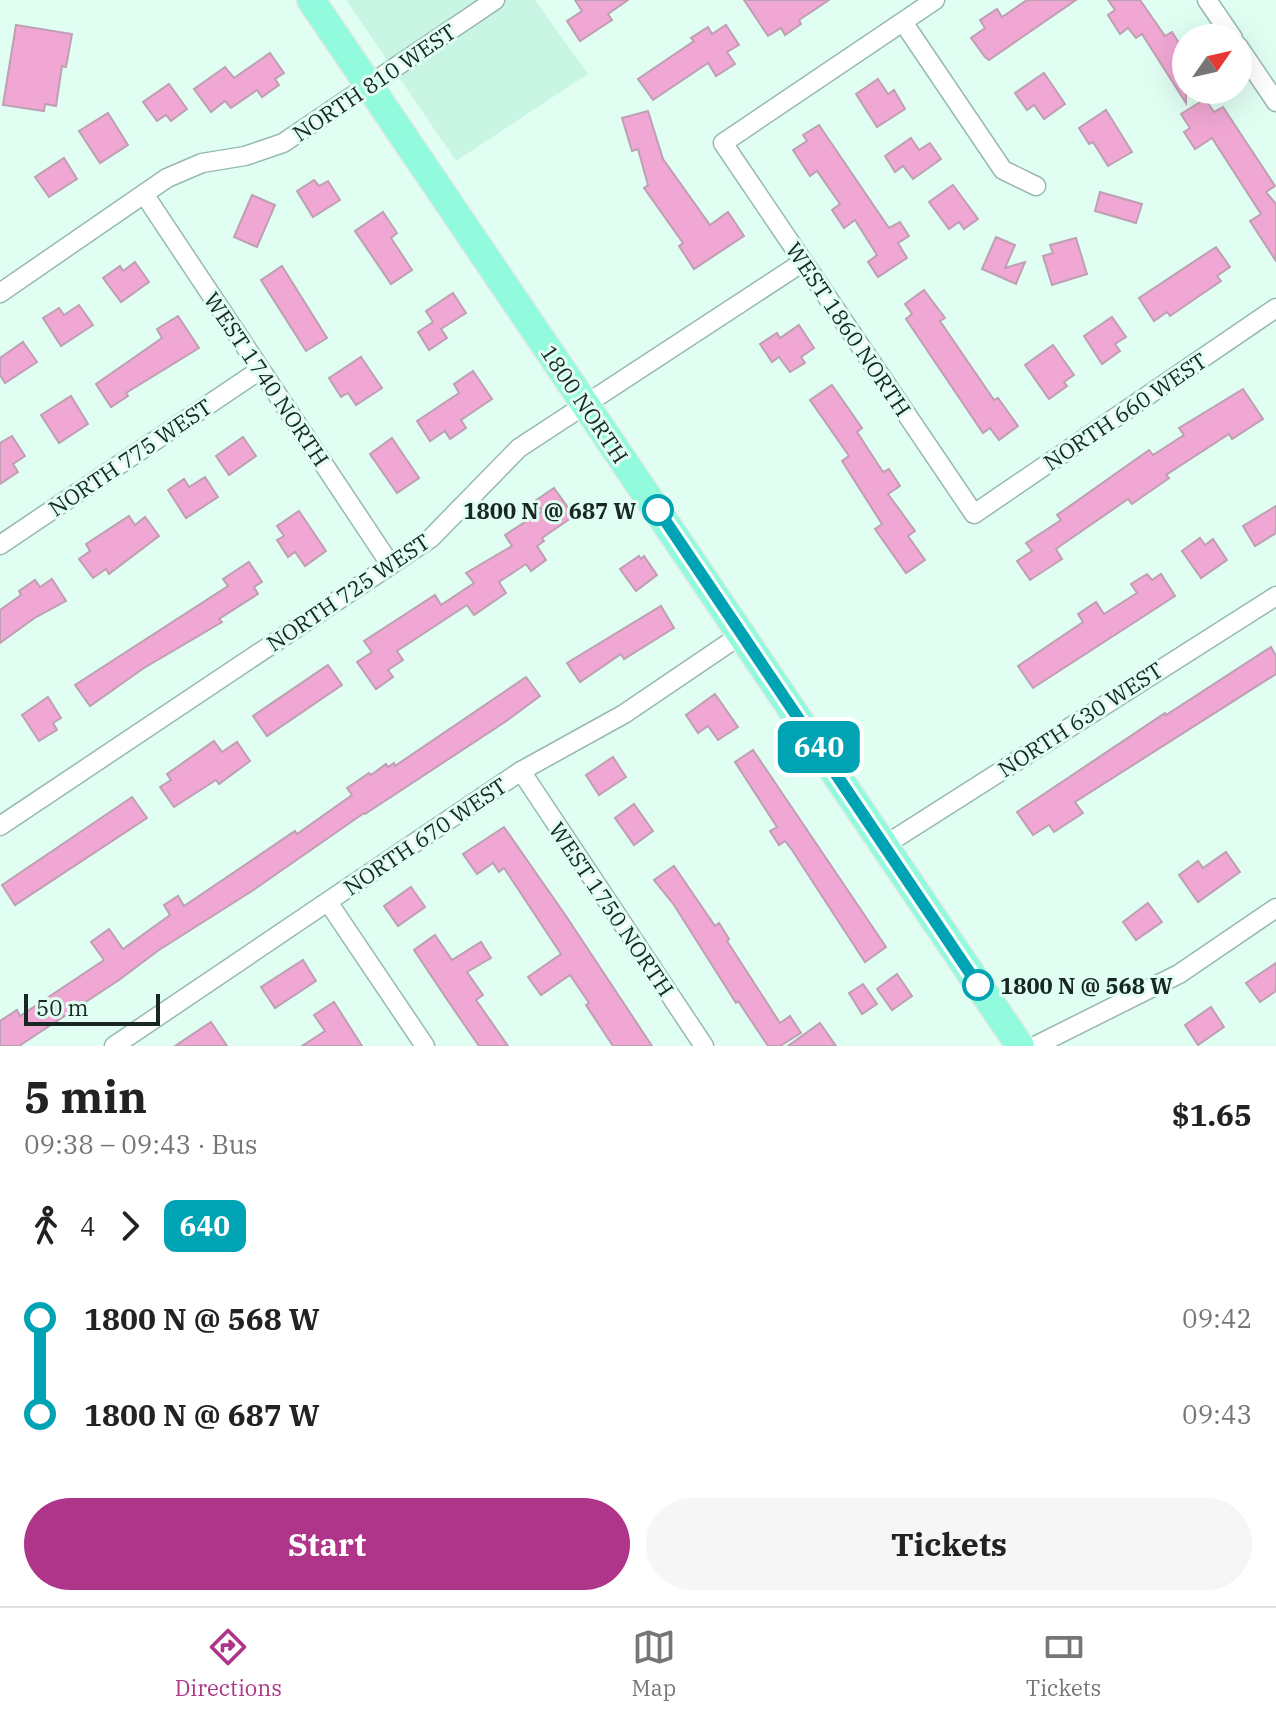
<!DOCTYPE html>
<html lang="en">
<head>
<meta charset="utf-8">
<style>
  body { margin:0; font-family:"IBM Plex Serif",serif; background:#f6f6f6; color:#222; height:100vh; display:flex; flex-direction:column; font-size:30px; white-space:nowrap }
  * { box-sizing:border-box; margin:0 }
  p { font-size:26px; color:#767676 }
  .icon { flex:none; width:44px; height:44px; fill:none; stroke:currentColor; stroke-width:2; stroke-linecap:round; stroke-linejoin:round }
  .map { position:relative; height:1046px; overflow:hidden }
  .details { display:flex; flex-direction:column; background:#fff; flex:1 }
  .details>* { flex:none }
  .badge { padding:0 16px; border-radius:12px; font-size:28px; line-height:52px }
  .needle { width:52px; rotate:56deg }
  .controls { position:absolute; left:1172px; top:24px; display:grid; gap:16px }
  .controls a { display:grid; place-items:center; width:80px; height:80px; border-radius:50%; background:#fff; box-shadow:0 8px 32px #0002; font-size:40px }
  .scale { position:absolute; left:24px; bottom:20px; width:136px; box-sizing:border-box; padding-left:8px; border:4px solid #192722; border-top:0; font-size:22px; line-height:28px; white-space:nowrap; color:#192722; -webkit-text-stroke:6px #e1fef3; paint-order:stroke }
  .map>.badge { position:absolute; translate:-50% -50%; box-shadow:0 0 0 4px #fff }
  .legs { display:flex; align-items:center; gap:12px; height:88px; padding:0 24px; font-size:26px }
  .legs p { margin-inline-start:auto }
  .headline { display:flex; align-items:center; justify-content:space-between; height:136px; padding:0 24px }
  h1 { font-size:44px; font-weight:700; line-height:60px }
  .button { display:flex; gap:16px; margin-top:auto; padding:16px 24px }
  .button a { flex:1; height:92px; border-radius:48px; background:#ae3589; color:#fff; font-size:32px; font-weight:700; line-height:92px; text-align:center }
  .button a+a { background:#f6f6f6; color:#222 }
  ul { padding:0 24px; list-style:none }
  li { display:flex; align-items:center; gap:28px; height:96px; font-size:30px }
  li i { display:grid; place-items:center; width:12px; height:100%; margin:0 10px; background:currentColor }
  li i::after { content:''; width:20px; height:20px; margin:-10px; border:6px solid; border-radius:50%; background:#fff }
  li p { margin-inline-start:auto }
  li:first-child i { background:linear-gradient(#0000 50%,currentColor 0) }
  li:last-child i { background:linear-gradient(currentColor 50%,#0000 0) }
  .menu { display:flex; justify-content:space-around; align-items:center; height:112px; border-top:2px solid #e0e0e0; background:#fff; font-size:22px; color:#767676 }
  .menu a { display:grid; justify-items:center; gap:4px }
  .menu .selected { color:#ae3589 }
  .map>svg:first-child { display:block }
  .built { fill:#c9f6e4 }
  .building { fill:#f0a7d3; stroke:#bea0b2; stroke-width:2 }
  .lines { fill:none; stroke-linecap:round; stroke-linejoin:round }
  .minor-casing { stroke:#97baad; stroke-width:21 }
  .primary-casing { stroke:#e8e9e9; stroke-width:31 }
  .minor { stroke:#fff; stroke-width:18 }
  .primary { stroke:#93fbdd; stroke-width:28 }
  .line-1-casing { stroke:#fff; stroke-width:18 }
  .line-1 { stroke:#00a3b4; stroke-width:12 }
  .stop-1-dot { fill:#fff; stroke:#00a3b4; stroke-width:4 }
  .labels { text-anchor:middle; dominant-baseline:central; stroke-width:6; stroke-linejoin:round; paint-order:stroke }
  .street-label { font-size:22px; fill:#192722; stroke:#e1fef3 }
  .stop-label { font-size:22px; font-weight:bold; fill:#192722; stroke:#e1fef3; text-anchor:end }
</style>
</head>
<body>
<div class="map">
<svg width="1276" height="1046" viewBox="0 0 1276 1046">
  <rect width="100%" height="100%" fill="#e1fef3"/>
  <path class="built" d="M 346,0 L 535,0 L 588,74 L 456,161 Z"/>
  <g class="building">
    <path d="M 575,0 L 628,0 L 608,14 L 612,20 L 580,41 L 567,21 L 582,11 Z"/>
    <path d="M 744,0 L 829,0 L 799,20 L 801,24 L 785,35 L 781,28 L 768,36 Z"/>
    <path d="M 1027,0 L 1076,0 L 989,60 L 985,57 L 971,38 L 985,28 L 980,20 L 997,9 L 1002,17 Z"/>
    <path d="M 1108,0 L 1140,0 L 1165,36 L 1172,32 L 1186,54 L 1186,103 L 1142,34 L 1136,38 L 1128,28 L 1120,34 L 1108,15 L 1115,10 Z"/>
    <path d="M 16,25 L 72,34 L 66,67 L 62,66 L 56,106 L 45,104 L 44,111 L 3,105 Z"/>
    <path d="M 726,25 L 739,45 L 727,52 L 735,64 L 716,76 L 708,63 L 653,100 L 638,79 L 694,41 L 691,38 L 708,27 L 712,34 Z"/>
    <path d="M 270,53 L 284,73 L 275,79 L 279,85 L 262,97 L 257,90 L 231,108 L 225,101 L 211,112 L 194,89 L 225,67 L 234,78 Z"/>
    <path d="M 1044,73 L 1065,104 L 1044,119 L 1034,105 L 1027,110 L 1015,93 Z"/>
    <path d="M 878,79 L 888,94 L 894,90 L 905,109 L 877,127 L 856,94 Z"/>
    <path d="M 169,84 L 187,109 L 171,121 L 166,115 L 157,121 L 143,102 Z"/>
    <path d="M 1205,99 L 1214,112 L 1223,107 L 1275,186 L 1266,192 L 1276,204 L 1276,261 L 1250,221 L 1261,214 L 1212,138 L 1195,149 L 1184,132 L 1190,128 L 1181,114 Z"/>
    <path d="M 1106,110 L 1132,152 L 1108,166 L 1093,142 L 1089,144 L 1079,128 Z"/>
    <path d="M 648,111 L 663,159 L 710,225 L 728,212 L 744,236 L 694,269 L 679,246 L 683,243 L 644,188 L 648,185 L 638,149 L 632,151 L 622,118 Z"/>
    <path d="M 108,113 L 128,145 L 100,163 L 79,131 Z"/>
    <path d="M 819,125 L 889,228 L 900,222 L 909,236 L 898,243 L 907,258 L 878,277 L 868,262 L 877,255 L 855,220 L 844,228 L 832,210 L 840,204 L 817,171 L 810,176 L 793,150 L 807,141 L 803,135 Z"/>
    <path d="M 911,138 L 919,150 L 930,143 L 941,159 L 913,179 L 903,166 L 895,172 L 885,156 Z"/>
    <path d="M 64,158 L 77,179 L 49,197 L 35,177 Z"/>
    <path d="M 314,180 L 319,186 L 328,181 L 340,200 L 313,217 L 297,191 Z"/>
    <path d="M 953,185 L 978,219 L 964,229 L 959,222 L 949,229 L 929,202 Z"/>
    <path d="M 1100,192 L 1142,204 L 1136,223 L 1095,211 Z"/>
    <path d="M 252,195 L 275,205 L 257,247 L 234,237 Z"/>
    <path d="M 383,212 L 397,233 L 391,238 L 412,270 L 391,284 L 355,231 Z"/>
    <path d="M 996,237 L 1015,245 L 1005,268 L 1025,262 L 1016,284 L 982,269 Z"/>
    <path d="M 1076,238 L 1087,274 L 1052,285 L 1043,256 L 1053,253 L 1050,245 Z"/>
    <path d="M 1216,247 L 1230,267 L 1217,276 L 1221,281 L 1170,316 L 1167,312 L 1154,321 L 1139,298 Z"/>
    <path d="M 135,262 L 149,282 L 121,302 L 103,278 L 120,266 L 123,271 Z"/>
    <path d="M 282,266 L 327,338 L 306,351 L 261,280 Z"/>
    <path d="M 924,290 L 945,318 L 940,321 L 994,400 L 998,398 L 1018,426 L 999,440 L 990,428 L 983,433 L 906,319 L 912,314 L 905,304 Z"/>
    <path d="M 453,293 L 466,313 L 441,329 L 447,338 L 429,350 L 418,332 L 433,322 L 426,311 Z"/>
    <path d="M 79,305 L 93,325 L 61,346 L 43,318 L 59,308 L 64,315 Z"/>
    <path d="M 178,316 L 199,348 L 126,393 L 128,396 L 111,407 L 96,384 L 162,338 L 157,329 Z"/>
    <path d="M 1112,317 L 1126,337 L 1115,344 L 1120,351 L 1102,364 L 1084,336 Z"/>
    <path d="M 799,325 L 814,348 L 801,357 L 805,363 L 790,372 L 779,357 L 772,362 L 760,344 L 777,333 L 780,338 Z"/>
    <path d="M 23,342 L 37,362 L 5,383 L 0,375 L 0,358 Z"/>
    <path d="M 1053,345 L 1074,375 L 1064,382 L 1067,386 L 1049,399 L 1025,365 Z"/>
    <path d="M 361,357 L 382,388 L 356,405 L 348,393 L 341,397 L 329,378 Z"/>
    <path d="M 473,371 L 492,399 L 461,420 L 466,428 L 450,439 L 445,431 L 430,441 L 417,421 L 459,393 L 454,384 Z"/>
    <path d="M 832,385 L 862,428 L 857,432 L 883,472 L 889,469 L 900,486 L 888,494 L 915,531 L 908,536 L 925,560 L 906,573 L 875,529 L 882,524 L 842,461 L 849,456 L 810,400 Z"/>
    <path d="M 1243,389 L 1263,419 L 1232,439 L 1229,434 L 1166,475 L 1169,478 L 1132,504 L 1128,499 L 1063,544 L 1056,549 L 1062,559 L 1030,580 L 1017,561 L 1032,551 L 1026,543 L 1061,520 L 1057,515 L 1149,450 L 1153,455 L 1184,435 L 1179,428 Z"/>
    <path d="M 71,396 L 88,424 L 59,443 L 41,415 Z"/>
    <path d="M 12,436 L 25,456 L 13,464 L 18,472 L 0,484 L 0,443 Z"/>
    <path d="M 243,437 L 256,456 L 229,475 L 216,456 Z"/>
    <path d="M 392,438 L 419,478 L 397,493 L 370,454 Z"/>
    <path d="M 205,477 L 218,497 L 186,518 L 168,490 L 184,479 L 189,487 Z"/>
    <path d="M 554,488 L 574,516 L 542,538 L 544,541 L 537,546 L 546,560 L 531,571 L 526,564 L 499,582 L 506,593 L 474,615 L 467,605 L 397,651 L 403,660 L 388,670 L 393,677 L 376,689 L 357,662 L 372,652 L 364,641 L 435,595 L 441,605 L 474,583 L 466,573 L 512,546 L 505,535 L 542,511 L 535,501 Z"/>
    <path d="M 1276,506 L 1276,533 L 1255,546 L 1243,526 Z"/>
    <path d="M 299,511 L 326,551 L 305,566 L 295,552 L 288,557 L 277,540 L 284,536 L 277,526 Z"/>
    <path d="M 129,516 L 135,525 L 145,517 L 159,536 L 109,574 L 106,569 L 93,578 L 79,559 L 90,551 L 86,544 Z"/>
    <path d="M 1200,538 L 1205,545 L 1213,539 L 1227,560 L 1201,578 L 1182,551 Z"/>
    <path d="M 639,556 L 641,559 L 644,556 L 657,575 L 636,591 L 620,569 Z"/>
    <path d="M 249,562 L 262,582 L 254,587 L 258,594 L 219,619 L 222,622 L 144,668 L 90,706 L 75,685 L 228,586 L 223,579 Z"/>
    <path d="M 1147,574 L 1152,580 L 1161,574 L 1175,596 L 1033,688 L 1018,666 L 1083,622 L 1078,614 L 1096,602 L 1104,614 L 1137,593 L 1131,584 Z"/>
    <path d="M 52,579 L 66,601 L 36,617 L 0,643 L 0,610 L 21,595 L 19,591 L 35,580 L 40,587 Z"/>
    <path d="M 661,606 L 674,628 L 624,659 L 621,654 L 580,682 L 567,663 Z"/>
    <path d="M 1271,647 L 1276,656 L 1276,674 L 1075,802 L 1083,813 L 1054,832 L 1049,825 L 1033,835 L 1017,812 L 1165,713 L 1166,715 Z"/>
    <path d="M 328,665 L 342,685 L 267,736 L 253,716 Z"/>
    <path d="M 526,677 L 540,696 L 505,722 L 365,814 L 364,813 L 252,891 L 159,950 L 119,980 L 19,1046 L 0,1046 L 0,1021 L 17,1010 L 20,1016 L 104,960 L 91,942 L 109,929 L 123,949 L 170,915 L 164,905 L 178,896 L 184,906 L 295,831 L 297,834 L 352,795 L 347,788 L 369,773 L 371,775 L 386,764 L 388,767 L 394,763 L 395,766 Z"/>
    <path d="M 715,694 L 738,727 L 718,740 L 708,726 L 698,733 L 686,715 Z"/>
    <path d="M 48,697 L 61,718 L 53,723 L 57,730 L 39,741 L 22,715 Z"/>
    <path d="M 214,741 L 222,752 L 237,742 L 250,761 L 219,784 L 216,780 L 174,807 L 160,787 L 171,780 L 167,774 Z"/>
    <path d="M 753,750 L 886,947 L 865,962 L 792,850 L 785,841 L 779,845 L 770,831 L 777,827 L 735,762 Z"/>
    <path d="M 613,757 L 626,777 L 599,795 L 586,775 Z"/>
    <path d="M 132,797 L 147,818 L 15,905 L 2,885 Z"/>
    <path d="M 634,804 L 653,831 L 634,845 L 615,818 Z"/>
    <path d="M 504,827 L 566,916 L 652,1046 L 613,1046 L 586,1005 L 589,1003 L 570,975 L 541,995 L 528,977 L 561,954 L 504,868 L 499,872 L 493,863 L 477,874 L 463,854 Z"/>
    <path d="M 1226,852 L 1240,872 L 1198,902 L 1179,875 L 1198,861 L 1203,868 Z"/>
    <path d="M 674,866 L 715,926 L 719,923 L 729,939 L 727,941 L 780,1023 L 790,1016 L 801,1033 L 780,1046 L 768,1046 L 738,1001 L 736,1003 L 674,905 L 654,880 Z"/>
    <path d="M 411,887 L 425,907 L 398,926 L 384,906 Z"/>
    <path d="M 1148,903 L 1162,922 L 1136,940 L 1123,922 Z"/>
    <path d="M 435,935 L 452,960 L 481,942 L 491,958 L 467,972 L 483,995 L 476,1000 L 508,1046 L 479,1046 L 446,998 L 414,950 Z"/>
    <path d="M 303,960 L 316,981 L 275,1008 L 261,987 Z"/>
    <path d="M 1276,963 L 1276,991 L 1260,1002 L 1246,983 Z"/>
    <path d="M 897,974 L 912,996 L 892,1010 L 877,989 Z"/>
    <path d="M 863,984 L 877,1004 L 862,1014 L 849,993 Z"/>
    <path d="M 334,1002 L 362,1046 L 302,1046 L 325,1031 L 314,1015 Z"/>
    <path d="M 1211,1007 L 1224,1027 L 1198,1045 L 1185,1025 Z"/>
    <path d="M 211,1022 L 227,1046 L 175,1046 Z"/>
    <path d="M 820,1023 L 836,1046 L 788,1046 Z"/>
  </g>
  <g class="lines">
    <defs>
      <g id="minor">
        <path d="M 935,0 L 723,143 L 974,514 L 1276,308"/>
        <path d="M 1207,0 L 1233,38"/>
        <path d="M 903,22 L 1003,170 L 1036,186"/>
        <path d="M 1238,46 L 1276,102"/>
        <path d="M 144,194 L 390,564"/>
        <path d="M 0,293 L 167,178 L 202,163 L 245,156 L 283,143 L 495,0"/>
        <path d="M 0,545 L 260,370"/>
        <path d="M 521,771 L 704,1046"/>
        <path d="M 0,826 L 431,538 L 519,448 L 803,262"/>
        <path d="M 885,845 L 1276,596"/>
        <path d="M 328,902 L 425,1046"/>
        <path d="M 114,1046 L 521,771 L 624,714 L 742,634"/>
        <path d="M 1035,1046 L 1179,974 L 1276,908"/>
      </g>
      <path id="primary" d="M 311,0 L 1020,1046"/>
    </defs>
    <use href="#minor" class="minor-casing"/>
    <use href="#primary" class="primary-casing"/>
    <use href="#minor" class="minor"/>
    <use href="#primary" class="primary"/>
  </g>
  <g class="lines">
    <defs>
      <path id="line-1" d="M 658,510 L 978,985"/>
    </defs>
    <use href="#line-1" class="line-1-casing"/>
    <use href="#line-1" class="line-1"/>
  </g>
  <g class="stop-1-dot">
    <circle cx="658" cy="510" r="14"/>
    <circle cx="978" cy="985" r="14"/>
  </g>
  <g class="labels">
    <g class="street-label">
      <text transform="translate(374 82) rotate(-34)">NORTH 810 WEST</text>
      <text transform="translate(849 329) rotate(56)">WEST 1860 NORTH</text>
      <text transform="translate(267 379) rotate(56)">WEST 1740 NORTH</text>
      <text transform="translate(585 404) rotate(56)">1800 NORTH</text>
      <text transform="translate(1125 411) rotate(-34)">NORTH 660 WEST</text>
      <text transform="translate(130 457) rotate(-34)">NORTH 775 WEST</text>
      <text transform="translate(348 592) rotate(-34)">NORTH 725 WEST</text>
      <text transform="translate(1080 719) rotate(-33)">NORTH 630 WEST</text>
      <text transform="translate(425 836) rotate(-34)">NORTH 670 WEST</text>
      <text transform="translate(612 909) rotate(56)">WEST 1750 NORTH</text>
    </g>
    <g class="stop-label">
      <text x="636" y="510">1800 N @ 687 W</text>
      <text x="1000" y="985" text-anchor="start">1800 N @ 568 W</text>
    </g>
  </g>
</svg>
<div class="controls">
<a><svg class="needle" viewBox="-14 -14 28 28"><path d="M0-13l5 13h-10z" fill="#e53935"/><path d="M0 13l5-13h-10z" fill="#767676"/></svg></a>
</div>
<div class="scale">50 m</div>
<b class="badge" style="left:819px;top:747px;background:#00a3b4;color:#fff">640</b>
</div>
<section class="details">
<div class="headline"><div><h1>5 min</h1><p>09:38 – 09:43 · Bus</p></div><b>$1.65</b></div>
<div class="legs"><svg class="icon" aria-label="walk" viewBox="0 0 24 24"><circle cx="13" cy="4" r="2"/><path d="M13 8l-2 6 4 7M11 14l-3 7M7 12l3-4h3l4 4"/></svg>4<svg class="icon" aria-label="forward" viewBox="0 0 24 24"><path d="M9 5l7 7-7 7"/></svg><b class="badge" style="background:#00a3b4;color:#fff">640</b></div>
<ul>
<li><i style="color:#00a3b4"></i><b>1800 N @ 568 W</b><p>09:42</p></li>
<li><i style="color:#00a3b4"></i><b>1800 N @ 687 W</b><p>09:43</p></li>
</ul>
<div class="button"><a>Start</a><a>Tickets</a></div>
</section>
<nav class="menu">
<a class="selected"><svg class="icon" aria-label="directions" viewBox="0 0 24 24"><path d="M12 3l9 9-9 9-9-9zM9 14v-3h6M13 9l2 2-2 2"/></svg>Directions</a>
<a><svg class="icon" aria-label="map" viewBox="0 0 24 24"><path d="M3 6l6-2 6 2 6-2v14l-6 2-6-2-6 2zM9 4v14M15 6v14"/></svg>Map</a>
<a><svg class="icon" aria-label="tickets" viewBox="0 0 24 24"><path d="M3 7h18v10H3zM15 7v10"/></svg>Tickets</a>
</nav>
</body>
</html>
